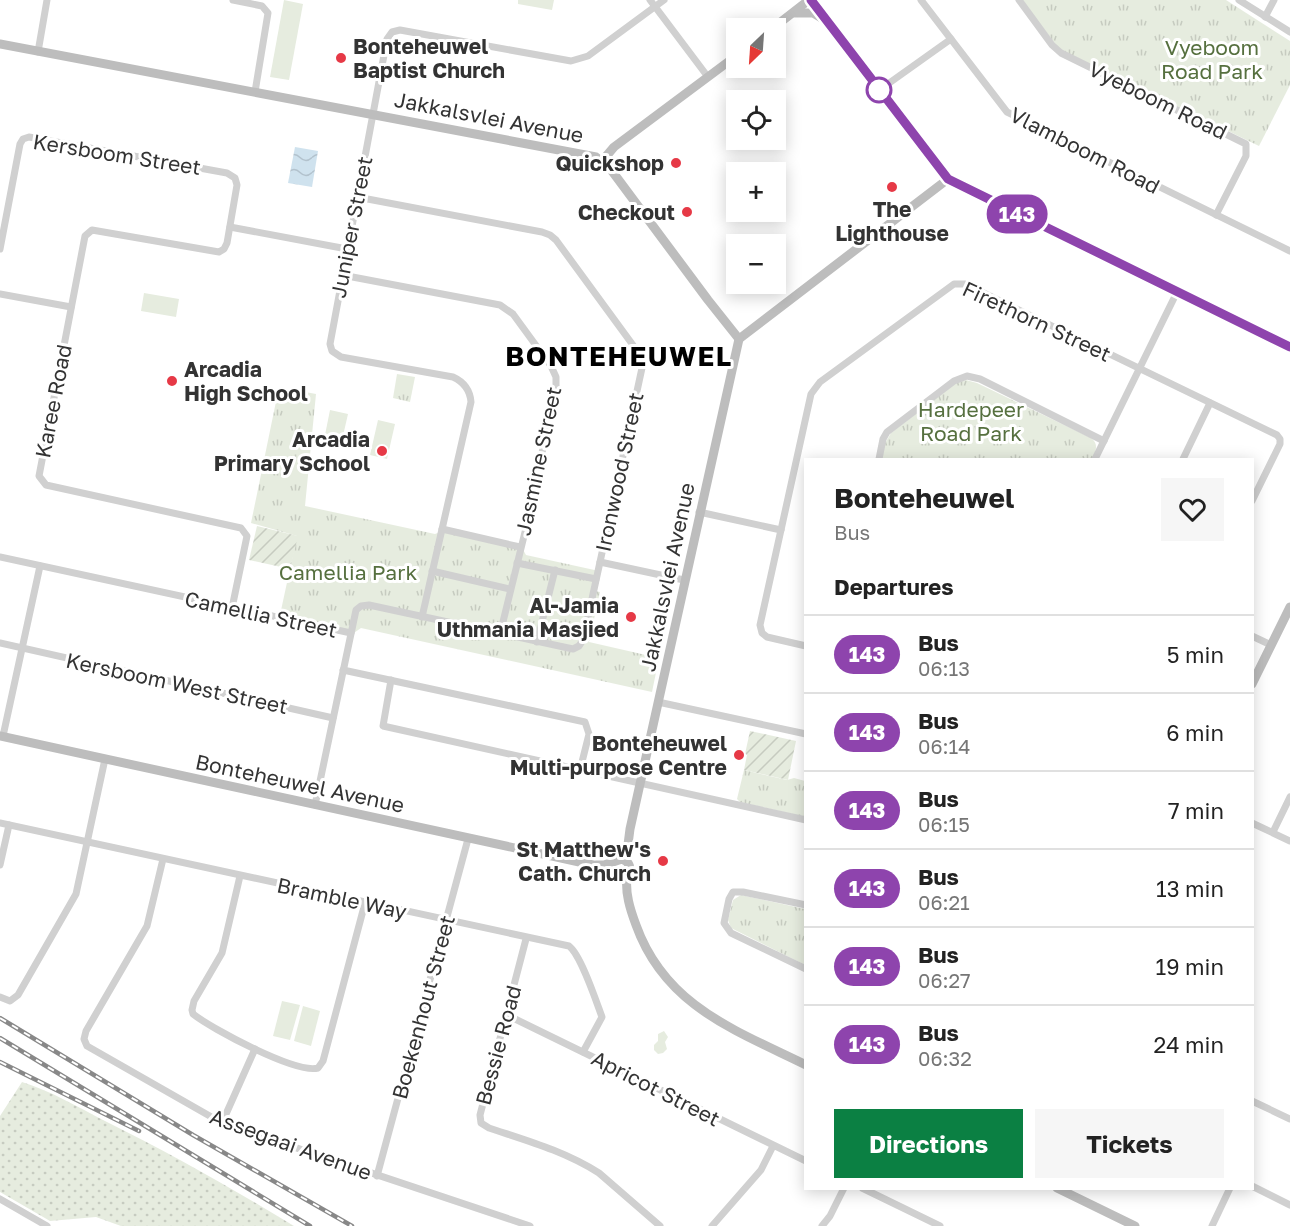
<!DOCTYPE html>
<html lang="en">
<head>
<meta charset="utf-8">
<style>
  body { margin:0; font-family:"Golos Text",sans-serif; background:#f6f6f6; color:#222; height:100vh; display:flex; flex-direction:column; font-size:22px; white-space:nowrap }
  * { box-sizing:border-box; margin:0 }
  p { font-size:20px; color:#767676 }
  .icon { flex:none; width:33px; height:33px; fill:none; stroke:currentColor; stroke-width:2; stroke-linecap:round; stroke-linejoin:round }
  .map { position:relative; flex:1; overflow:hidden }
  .side { position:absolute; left:804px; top:458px; width:450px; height:732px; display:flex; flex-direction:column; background:#fff; border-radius:0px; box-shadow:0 3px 15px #0003 }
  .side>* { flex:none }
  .badge { padding:0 12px; border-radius:20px; font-size:21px; line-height:39px }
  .needle { width:39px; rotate:205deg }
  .tools { position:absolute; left:726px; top:18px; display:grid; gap:12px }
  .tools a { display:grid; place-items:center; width:60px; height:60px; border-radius:0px; background:#fff; box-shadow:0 3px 15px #0003; font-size:30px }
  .map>.badge { position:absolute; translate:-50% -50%; box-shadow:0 0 0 3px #fff }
  h2 { padding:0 30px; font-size:22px; line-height:54px }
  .round { display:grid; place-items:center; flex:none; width:63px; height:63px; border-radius:0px; background:#f6f6f6 }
  .head { display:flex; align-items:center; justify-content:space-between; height:102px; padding:0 30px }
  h1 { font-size:28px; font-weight:700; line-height:45px }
  .button { display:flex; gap:12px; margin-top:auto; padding:12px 30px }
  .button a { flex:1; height:69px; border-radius:0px; background:#0b8043; color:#fff; font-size:24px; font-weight:700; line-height:69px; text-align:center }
  .button a+a { background:#f6f6f6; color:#222 }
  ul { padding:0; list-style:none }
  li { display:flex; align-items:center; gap:18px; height:78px; padding:0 30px; border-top:2px solid #e0e0e0 }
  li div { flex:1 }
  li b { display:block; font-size:22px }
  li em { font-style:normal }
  li .badge { min-width:66px; font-weight:700; text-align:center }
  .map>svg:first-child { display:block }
  .grass { fill:url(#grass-dots) }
  .park { fill:url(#park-tufts) }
  .garden { fill:url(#garden-furrows) }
  .pitch { fill:#e6ecdf }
  .water { fill:url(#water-waves) }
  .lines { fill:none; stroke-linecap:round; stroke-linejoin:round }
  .street { stroke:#d0d0d0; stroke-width:7 }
  .secondary { stroke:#bdbdbd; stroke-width:9 }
  .rail-casing { stroke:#888; stroke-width:4.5 }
  .rail { stroke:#fff; stroke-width:2; stroke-dasharray:7; stroke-linecap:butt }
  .line-casing { stroke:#fff; stroke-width:14 }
  .line { stroke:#8e44ad; stroke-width:9 }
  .poi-dot { fill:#e63946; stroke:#fff; stroke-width:2 }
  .stop-dot { fill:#fff; stroke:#8e44ad; stroke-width:3 }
  .labels { text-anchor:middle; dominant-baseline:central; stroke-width:6; stroke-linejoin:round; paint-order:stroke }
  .poi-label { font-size:21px; font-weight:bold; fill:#333; stroke:#fff; text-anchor:end }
  .park-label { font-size:21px; fill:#56703f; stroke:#fff }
  .street-label { font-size:21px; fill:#333; stroke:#fff }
  .district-label { font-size:27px; font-weight:bold; letter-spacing:1.5px; fill:#000; stroke:#fff }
</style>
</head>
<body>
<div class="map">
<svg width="1290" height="1226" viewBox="0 0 1290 1226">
  <defs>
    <pattern id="grass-dots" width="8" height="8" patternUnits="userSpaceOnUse" patternTransform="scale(1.5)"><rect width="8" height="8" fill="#e6ecdf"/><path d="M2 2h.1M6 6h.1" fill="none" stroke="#c6cbc0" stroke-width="1.8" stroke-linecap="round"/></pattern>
    <pattern id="park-tufts" width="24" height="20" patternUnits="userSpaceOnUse" patternTransform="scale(1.5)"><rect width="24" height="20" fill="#e6ecdf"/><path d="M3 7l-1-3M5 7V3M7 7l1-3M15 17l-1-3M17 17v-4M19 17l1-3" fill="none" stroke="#c6cbc0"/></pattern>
    <pattern id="garden-furrows" width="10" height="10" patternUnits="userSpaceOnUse" patternTransform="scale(1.5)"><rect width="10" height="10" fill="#e6ecdf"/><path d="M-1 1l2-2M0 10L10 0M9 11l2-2" fill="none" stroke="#c6cbc0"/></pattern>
    <pattern id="water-waves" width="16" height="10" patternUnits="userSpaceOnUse" patternTransform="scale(1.5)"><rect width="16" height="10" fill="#cfe2ee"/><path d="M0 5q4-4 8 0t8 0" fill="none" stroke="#b2c2cd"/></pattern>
  </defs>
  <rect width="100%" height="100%" fill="#fff"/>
  <path class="grass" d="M 22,1082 C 51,1091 78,1107 105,1121 C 170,1153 233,1189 294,1226 L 121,1226 L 96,1217 L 50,1221 L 0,1192 L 0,1116 Z"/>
  <g class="park">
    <path d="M 1022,0 L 1226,0 L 1290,41 L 1290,85 L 1259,146 L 1059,49 Z"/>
    <path d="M 397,374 L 415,377 L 410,402 L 393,398 Z"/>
    <path d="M 966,380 L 977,383 L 1091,438 C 1099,444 1096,451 1092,459 L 882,459 L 885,443 L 891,433 L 956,383 Z"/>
    <path d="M 279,387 L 316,394 L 305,506 L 435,534 L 445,530 L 521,546 L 526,555 L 599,571 L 595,591 L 600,592 L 589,642 L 659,658 L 652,692 L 361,628 L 351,635 L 280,615 L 297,536 L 251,523 Z"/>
    <path d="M 744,770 L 787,780 L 794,778 L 805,781 L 805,817 L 740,802 L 737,799 Z"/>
    <path d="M 741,895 L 805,909 L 805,965 L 731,928 L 728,920 L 733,900 Z"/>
    <path d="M 664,1031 L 668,1037 L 665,1042 L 667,1049 L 663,1053 L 658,1054 L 654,1050 L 654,1045 L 658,1041 L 658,1034 Z"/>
  </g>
  <g class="garden">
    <path d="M 257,526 L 298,536 L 290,569 L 249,560 Z"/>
    <path d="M 750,731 L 796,741 L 788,780 L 744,770 L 747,755 L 745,754 Z"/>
  </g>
  <g class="pitch">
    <path d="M 284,0 L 303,4 L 289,80 L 270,77 Z"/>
    <path d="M 518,0 L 554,0 L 552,10 L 518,4 Z"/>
    <path d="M 144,293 L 179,299 L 176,317 L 141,311 Z"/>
    <path d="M 330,410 L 348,414 L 340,449 L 323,445 Z"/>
    <path d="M 378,420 L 395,424 L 387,459 L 370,455 Z"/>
    <path d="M 282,1001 L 300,1005 L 290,1040 L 273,1036 Z"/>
    <path d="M 303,1006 L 320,1011 L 311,1046 L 294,1041 Z"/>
  </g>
  <path class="water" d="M 295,147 L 318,151 L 312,187 L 288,183 Z"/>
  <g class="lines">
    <g class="street">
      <path d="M 233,0 L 262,6 L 268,13 L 255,92"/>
      <path d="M 650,0 L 708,77"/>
      <path d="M 921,0 L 1007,112 L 1290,251"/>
      <path d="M 1019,0 L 1052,45 L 1061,53 L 1246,144 L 1246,156 L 1216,215"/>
      <path d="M 1239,0 L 1290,32"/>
      <path d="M 1265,17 L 1274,0"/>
      <path d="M 38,52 L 47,0"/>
      <path d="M 885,86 L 951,39"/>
      <path d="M 357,197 L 542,232 L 550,235 L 556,240 L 638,352 L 642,360 L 642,368 L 600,562 L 684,580"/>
      <path d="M 230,227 L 347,249"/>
      <path d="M 0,249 L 20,144 L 23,139 L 29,137 L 227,173 L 235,178 L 237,185 L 227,243 L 224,249 L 219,252 L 92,230 L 85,236 L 39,476 L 46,485 L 241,528 L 247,536 L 232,608"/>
      <path d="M 342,275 L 500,305 L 513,314 L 551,366 L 556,377 L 556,387 L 526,528 L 500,634"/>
      <path d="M 0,294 L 71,307"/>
      <path d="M 879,459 L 883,439 L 887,432 L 954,381 L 967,376 L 980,379 L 1104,441"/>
      <path d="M 1095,459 L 1177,292"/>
      <path d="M 1183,459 L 1210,403"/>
      <path d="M 699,512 L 781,530"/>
      <path d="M 442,529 L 520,547"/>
      <path d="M 0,557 L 351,633"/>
      <path d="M 517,563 L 596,579"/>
      <path d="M 432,571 L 510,589"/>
      <path d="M 422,617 L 471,402 C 470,390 464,382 453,377 L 341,357 L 332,351 L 330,344 L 387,39 L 392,32 L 400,30 L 571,61 L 588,56 L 664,0"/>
      <path d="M 1252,636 L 1271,645"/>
      <path d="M 537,642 L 555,570"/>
      <path d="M 0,643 L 333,718"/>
      <path d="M 806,646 L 767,637 L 762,633 L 760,625 L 811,394 L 820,382 L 954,284 L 965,284 L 1277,435 L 1280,439 L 1280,444 L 1252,501"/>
      <path d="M 343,670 L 585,722 L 589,734 L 580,770"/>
      <path d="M 391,680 L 383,726 L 806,820"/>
      <path d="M 658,702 L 806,734"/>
      <path d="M 3,736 L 40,566"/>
      <path d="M 315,805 L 356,610 L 361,606 L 369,605 L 573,649 L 579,646 L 583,640 L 600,562"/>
      <path d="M 0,823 L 569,946 C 581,955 596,1001 602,1017 L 583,1052"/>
      <path d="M 1252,823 L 1290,841"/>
      <path d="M 1273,832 L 1290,797"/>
      <path d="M 163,859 L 147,926 L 86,1031 L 84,1039 L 87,1046 L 222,1123 L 530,1226"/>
      <path d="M 0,865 L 9,825"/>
      <path d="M 240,876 L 222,953 L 194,1001 L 192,1010 L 193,1014 C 212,1029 296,1074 318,1068 L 323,1061 L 365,903"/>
      <path d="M 806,905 L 743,892 L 733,892 L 729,899 L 724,923 L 731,933 L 806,969"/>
      <path d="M 526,939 L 480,1115 L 481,1123 L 489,1128 C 528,1141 564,1151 599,1173 L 660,1226"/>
      <path d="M 0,997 L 10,1001 L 18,995 L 76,894 L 105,759"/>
      <path d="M 507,1015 L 806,1161"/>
      <path d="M 1252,1101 L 1290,1119"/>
      <path d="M 222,1123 L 255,1049"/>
      <path d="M 377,1176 L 468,839"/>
      <path d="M 1252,1186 L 1290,1205"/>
      <path d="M 862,1188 L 940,1226"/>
      <path d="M 0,1199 L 47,1226"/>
      <path d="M 712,1226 L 761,1170 L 773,1146"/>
      <path d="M 822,1226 L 830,1216 L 844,1188"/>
      <path d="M 1212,1226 L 1230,1188"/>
    </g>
    <g class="secondary">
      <path d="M 811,0 L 948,179 L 1290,347"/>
      <path d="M 795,13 L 813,13 L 823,19"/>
      <path d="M 773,28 L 809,0"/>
      <path d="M 0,44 L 596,157 L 609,167 L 708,300 L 739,339"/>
      <path d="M 603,160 L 614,147 L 736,56"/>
      <path d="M 739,339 L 948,179"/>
      <path d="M 1252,684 L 1290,607"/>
      <path d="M 0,736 L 593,865 L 611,873"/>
      <path d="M 626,860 L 630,829 L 739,339"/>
      <path d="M 596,865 L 604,865 L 622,859 C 630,862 632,868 627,876 L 622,878 L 613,876 L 610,868 L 612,863"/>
      <path d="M 627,876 C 625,893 630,909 636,925 C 665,1006 735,1030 806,1065"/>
      <path d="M 1057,1188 L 1135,1226"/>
    </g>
    <defs>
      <g id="rail">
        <path d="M 0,1018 L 193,1135 L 352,1226"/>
        <path d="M 0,1038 L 310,1226"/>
        <path d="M 0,1062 L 139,1131"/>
      </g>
    </defs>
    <use href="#rail" class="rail-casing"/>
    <use href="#rail" class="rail"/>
  </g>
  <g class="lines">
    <defs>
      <path id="line" d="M 811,0 L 948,179 L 1290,347"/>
    </defs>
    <use href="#line" class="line-casing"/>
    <use href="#line" class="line"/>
  </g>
  <g class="poi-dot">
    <circle cx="341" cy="58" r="6"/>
    <circle cx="676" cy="163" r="6"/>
    <circle cx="892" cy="187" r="6"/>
    <circle cx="687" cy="212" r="6"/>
    <circle cx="172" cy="381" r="6"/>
    <circle cx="382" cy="451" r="6"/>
    <circle cx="631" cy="617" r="6"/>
    <circle cx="739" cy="755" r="6"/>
    <circle cx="663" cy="861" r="6"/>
  </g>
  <circle class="stop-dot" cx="879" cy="90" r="12"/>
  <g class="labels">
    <g class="poi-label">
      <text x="353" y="46" text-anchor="start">Bonteheuwel<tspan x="353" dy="24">Baptist Church</tspan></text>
      <text x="664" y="163">Quickshop</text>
      <text x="892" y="209" text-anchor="middle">The<tspan x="892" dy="24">Lighthouse</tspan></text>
      <text x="675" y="212">Checkout</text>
      <text x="184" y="369" text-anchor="start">Arcadia<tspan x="184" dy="24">High School</tspan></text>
      <text x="370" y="439">Arcadia<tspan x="370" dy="24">Primary School</tspan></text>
      <text x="619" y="605">Al-Jamia<tspan x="619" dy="24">Uthmania Masjied</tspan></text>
      <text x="727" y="743">Bonteheuwel<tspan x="727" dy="24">Multi-purpose Centre</tspan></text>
      <text x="651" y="849">St Matthew's<tspan x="651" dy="24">Cath. Church</tspan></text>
    </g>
    <g class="park-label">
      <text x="1212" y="47">Vyeboom<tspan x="1212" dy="24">Road Park</tspan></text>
      <text x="971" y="409">Hardepeer<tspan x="971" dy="24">Road Park</tspan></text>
      <text x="348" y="572">Camellia Park</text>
    </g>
    <g class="street-label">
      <text transform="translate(1158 100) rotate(26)">Vyeboom Road</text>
      <text transform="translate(489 117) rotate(11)">Jakkalsvlei Avenue</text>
      <text transform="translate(1085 150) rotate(27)">Vlamboom Road</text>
      <text transform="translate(117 154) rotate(9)">Kersboom Street</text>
      <text transform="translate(351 227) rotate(-79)">Juniper Street</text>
      <text transform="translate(1037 321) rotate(25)">Firethorn Street</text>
      <text transform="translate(53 401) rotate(-79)">Karee Road</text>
      <text transform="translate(538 461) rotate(-78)">Jasmine Street</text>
      <text transform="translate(619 472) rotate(-78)">Ironwood Street</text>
      <text transform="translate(667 577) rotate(-78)">Jakkalsvlei Avenue</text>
      <text transform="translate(261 614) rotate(12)">Camellia Street</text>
      <text transform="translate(177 683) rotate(12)">Kersboom West Street</text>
      <text transform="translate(300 783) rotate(12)">Bonteheuwel Avenue</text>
      <text transform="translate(342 898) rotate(12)">Bramble Way</text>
      <text transform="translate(423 1007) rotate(-75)">Boekenhout Street</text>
      <text transform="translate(498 1045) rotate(-75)">Bessie Road</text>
      <text transform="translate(656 1088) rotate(27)">Apricot Street</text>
      <text transform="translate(291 1144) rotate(20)">Assegaai Avenue</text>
    </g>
    <g class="district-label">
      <text x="619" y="356">BONTEHEUWEL</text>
    </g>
  </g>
</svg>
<div class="tools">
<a><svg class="needle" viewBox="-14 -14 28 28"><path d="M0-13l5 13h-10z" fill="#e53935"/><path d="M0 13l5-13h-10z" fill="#767676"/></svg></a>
<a><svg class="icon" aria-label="locate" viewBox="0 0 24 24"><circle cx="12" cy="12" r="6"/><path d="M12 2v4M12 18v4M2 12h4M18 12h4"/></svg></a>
<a>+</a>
<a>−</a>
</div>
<b class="badge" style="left:1017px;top:214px;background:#8e44ad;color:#fff">143</b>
<section class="side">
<div class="head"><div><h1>Bonteheuwel</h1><p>Bus</p></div><a class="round"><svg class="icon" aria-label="heart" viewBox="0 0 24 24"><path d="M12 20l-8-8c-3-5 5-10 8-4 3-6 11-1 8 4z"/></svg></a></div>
<h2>Departures</h2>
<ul>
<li><span class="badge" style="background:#8e44ad;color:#fff">143</span><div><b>Bus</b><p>06:13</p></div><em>5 min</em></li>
<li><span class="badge" style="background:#8e44ad;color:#fff">143</span><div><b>Bus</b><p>06:14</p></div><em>6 min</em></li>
<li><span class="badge" style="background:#8e44ad;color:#fff">143</span><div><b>Bus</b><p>06:15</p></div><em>7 min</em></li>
<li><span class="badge" style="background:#8e44ad;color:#fff">143</span><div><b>Bus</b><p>06:21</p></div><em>13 min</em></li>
<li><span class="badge" style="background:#8e44ad;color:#fff">143</span><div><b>Bus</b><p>06:27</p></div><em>19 min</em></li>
<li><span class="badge" style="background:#8e44ad;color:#fff">143</span><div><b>Bus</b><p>06:32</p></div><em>24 min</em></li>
</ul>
<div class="button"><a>Directions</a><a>Tickets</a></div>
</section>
</div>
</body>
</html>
